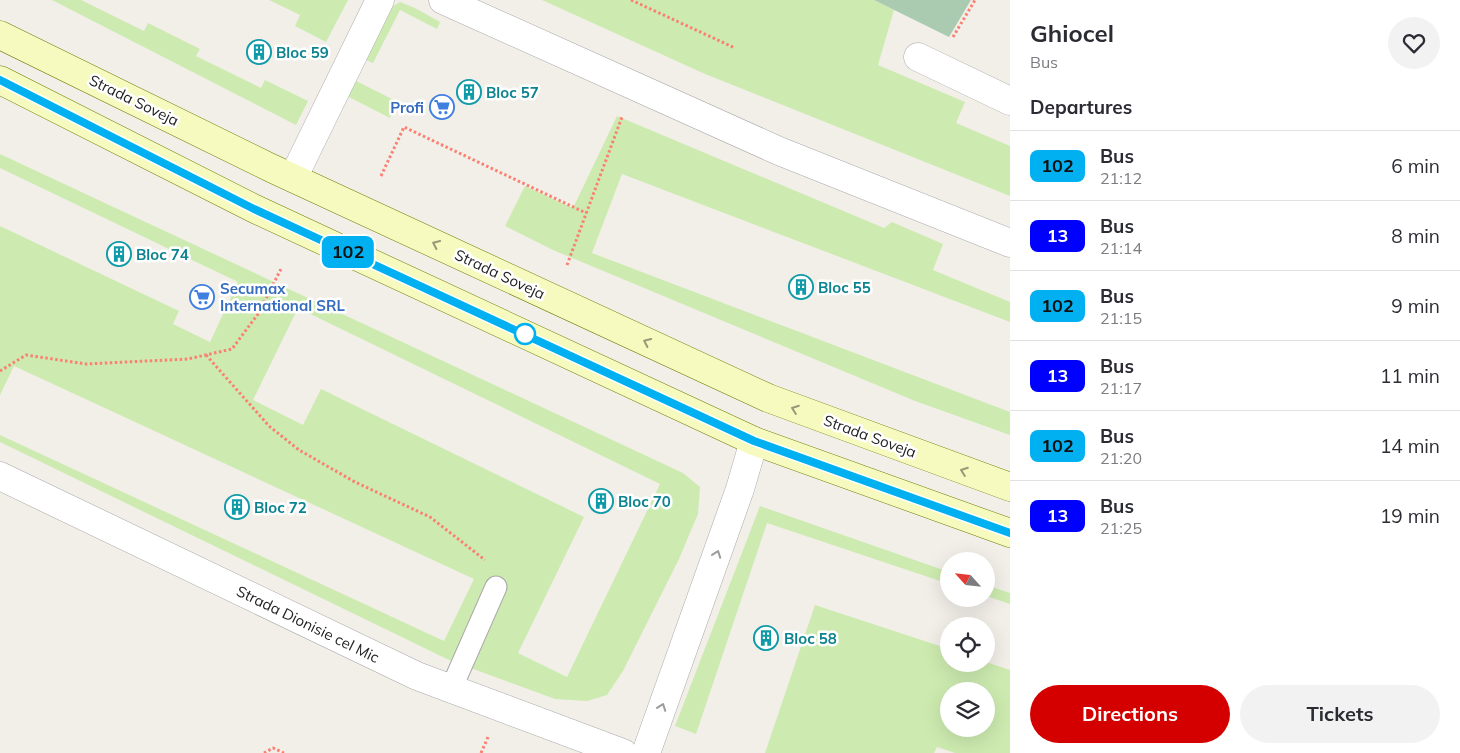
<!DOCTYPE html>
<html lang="en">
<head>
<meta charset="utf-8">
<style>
  body { margin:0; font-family:Mulish,sans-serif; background:#f2f2f3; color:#2b2b33; height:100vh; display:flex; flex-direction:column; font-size:19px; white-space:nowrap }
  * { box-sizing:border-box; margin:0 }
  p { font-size:16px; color:#7c7c81 }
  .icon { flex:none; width:28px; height:28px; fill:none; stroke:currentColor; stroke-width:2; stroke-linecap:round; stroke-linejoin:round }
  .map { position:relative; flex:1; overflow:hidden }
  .drawer { display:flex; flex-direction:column; background:#fff; width:450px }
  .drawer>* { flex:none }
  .badge { padding:0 10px; border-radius:8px; font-size:18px; line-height:32px }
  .needle { width:32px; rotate:297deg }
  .controls { position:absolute; left:940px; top:552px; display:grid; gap:10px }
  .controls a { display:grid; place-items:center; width:55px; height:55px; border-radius:50%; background:#fff; box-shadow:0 5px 20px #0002; font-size:25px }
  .map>.badge { position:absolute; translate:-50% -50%; box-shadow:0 0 0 2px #fff }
  h2 { padding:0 20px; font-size:19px; line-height:45px }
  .round { display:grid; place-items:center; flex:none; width:52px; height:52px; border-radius:26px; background:#f2f2f3 }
  .headline { display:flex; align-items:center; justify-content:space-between; height:85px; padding:0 20px }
  h1 { font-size:24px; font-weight:700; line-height:38px }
  .action { display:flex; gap:10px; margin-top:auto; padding:10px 20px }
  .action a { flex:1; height:58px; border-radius:30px; background:#d40000; color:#fff; font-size:20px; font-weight:700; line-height:58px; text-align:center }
  .action a+a { background:#f2f2f3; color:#2b2b33 }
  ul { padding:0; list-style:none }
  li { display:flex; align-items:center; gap:15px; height:70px; padding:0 20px; border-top:1px solid #e1e1e2 }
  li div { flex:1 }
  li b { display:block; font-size:19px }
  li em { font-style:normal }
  li .badge { min-width:55px; font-weight:700; text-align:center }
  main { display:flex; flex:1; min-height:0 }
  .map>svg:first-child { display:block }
  .grass { fill:#cdebb0; fill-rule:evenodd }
  .cemetery { fill:#aacbaf }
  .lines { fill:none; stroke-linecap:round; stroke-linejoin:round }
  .service-casing { stroke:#a9a9a9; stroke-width:23 }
  .minor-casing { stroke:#a9a9a9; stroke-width:29 }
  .secondary-casing { stroke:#707d05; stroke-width:29 }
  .path { stroke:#fa8072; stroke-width:3; stroke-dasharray:2.5 2.5; stroke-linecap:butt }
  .service { stroke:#fff; stroke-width:21 }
  .minor { stroke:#fff; stroke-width:28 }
  .secondary { stroke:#f7fabf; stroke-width:28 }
  .oneway { stroke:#979978 }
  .oneway2 { stroke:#9c9c9c }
  .line-casing { stroke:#fff; stroke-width:11 }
  .line { stroke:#00b0f0; stroke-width:8 }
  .stop-dot { fill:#fff; stroke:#00b0f0; stroke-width:2.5 }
  .labels { text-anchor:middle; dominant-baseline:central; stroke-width:5; stroke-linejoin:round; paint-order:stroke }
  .culture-label { font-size:15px; font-weight:bold; fill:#0d838f; stroke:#fff; text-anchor:start }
  .street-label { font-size:15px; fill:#222; stroke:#fff }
  .shop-label { font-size:15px; font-weight:bold; fill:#366cbe; stroke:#fff; text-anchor:end }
</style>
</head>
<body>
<main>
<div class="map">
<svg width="1010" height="753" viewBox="0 0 1010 753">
  <rect width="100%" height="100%" fill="#f2efe9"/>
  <g class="grass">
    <path d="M 52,0 L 81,0 L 144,31 L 148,23 L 200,49 L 196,56 L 261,88 L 265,80 L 308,101 L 296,125 Z"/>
    <path d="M 269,0 L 348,0 L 326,42 L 295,26 L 300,15 Z"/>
    <path d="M 542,0 L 874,0 L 894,10 L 878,65 L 965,102 L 956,123 L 1010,146 L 1010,196 L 705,74 Z"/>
    <path d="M 400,2 L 415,8 L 440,22 L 437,29 L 400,10 L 373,63 L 366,60 L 356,81 L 398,102 L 390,118 L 343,94 L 388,9 Z"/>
    <path d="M 617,116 L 884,228 L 892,222 L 943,244 L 933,270 L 1010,302 L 1010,322 L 622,174 L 592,253 L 1010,412 L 1010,435 L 915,401 L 553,250 L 505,226 L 525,186 L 573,208 Z"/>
    <path d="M 0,154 L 683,473 L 700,487 L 698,514 L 679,559 L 623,671 L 607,695 L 587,701 L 555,699 L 449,660 L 0,442 L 0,435 L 444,641 L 474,579 L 14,366 L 0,395 L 0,226 L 179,311 L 173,324 L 210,342 L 238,282 L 0,168 ZM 298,308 L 660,484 L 567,677 L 518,653 L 584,517 L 321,389 L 303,425 L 253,400 Z"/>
    <path d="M 760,506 L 949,572 L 949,584 L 767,523 L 696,734 L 675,726 Z"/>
    <path d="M 986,585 L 1010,593 L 1010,604 L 986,596 Z"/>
    <path d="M 815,605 L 949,649 L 949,664 L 986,664 L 986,662 L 1010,670 L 1010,753 L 955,753 L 937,747 L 934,753 L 765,753 ZM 949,691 L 986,691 L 986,729 L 949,729 Z"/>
  </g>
  <path class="cemetery" d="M 874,0 L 971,0 L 949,37 Z"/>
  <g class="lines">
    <defs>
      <path id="service" d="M 451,689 L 496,587"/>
      <g id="minor">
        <path d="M 443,0 L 779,151 L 1010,243"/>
        <path d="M 918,57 L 1010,101"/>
        <path d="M 293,178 L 380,0"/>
        <path d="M 0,476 L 417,676 L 623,753"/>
        <path d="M 646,753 L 740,489 L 754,441"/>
      </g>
      <g id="secondary">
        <path d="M 0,35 L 271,168 L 768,398 L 1010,487"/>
        <path d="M 0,80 L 255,209 L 754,441 L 1010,533"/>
      </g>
    </defs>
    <use href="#service" class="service-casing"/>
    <use href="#minor" class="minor-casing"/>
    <use href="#secondary" class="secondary-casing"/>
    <g class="path">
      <path d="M 631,0 L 735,48"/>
      <path d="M 953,37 L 975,0"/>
      <path d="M 381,176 L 404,127 L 586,213"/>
      <path d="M 567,265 L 622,117"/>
      <path d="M 206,355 L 269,426 L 299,450 L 355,482 L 430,517 L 485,560"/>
      <path d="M 0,371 L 26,355 L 86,364 L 188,359 L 232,349 L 258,314 L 282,267"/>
      <path d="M 264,753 L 273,748 L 284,753"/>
      <path d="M 481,753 L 488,737"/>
    </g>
    <use href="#service" class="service"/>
    <use href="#minor" class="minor"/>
    <use href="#secondary" class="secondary"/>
  </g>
  <defs><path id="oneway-chevron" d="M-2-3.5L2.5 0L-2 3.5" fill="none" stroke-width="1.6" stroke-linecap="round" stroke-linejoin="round" transform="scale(1.25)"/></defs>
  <g class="oneway">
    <use href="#oneway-chevron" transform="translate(436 244) rotate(-155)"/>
    <use href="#oneway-chevron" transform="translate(647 342) rotate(-155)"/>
    <use href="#oneway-chevron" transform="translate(795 409) rotate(-160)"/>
    <use href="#oneway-chevron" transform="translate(964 471) rotate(-160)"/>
  </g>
  <g class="oneway2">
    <use href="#oneway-chevron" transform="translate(717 554) rotate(-70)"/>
    <use href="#oneway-chevron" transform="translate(662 707) rotate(-70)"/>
  </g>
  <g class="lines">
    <defs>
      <path id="line" d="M 0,80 L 254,209 L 754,441 L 1010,533"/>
    </defs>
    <use href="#line" class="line-casing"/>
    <use href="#line" class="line"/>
  </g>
  <defs>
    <symbol id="building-ring" viewBox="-11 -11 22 22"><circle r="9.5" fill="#fff" stroke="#0f9aa8" stroke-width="1.5"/><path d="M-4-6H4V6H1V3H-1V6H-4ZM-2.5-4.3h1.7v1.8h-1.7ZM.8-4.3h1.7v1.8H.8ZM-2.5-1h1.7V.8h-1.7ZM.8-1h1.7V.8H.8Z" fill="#0f9aa8"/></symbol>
    <symbol id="supermarket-ring" viewBox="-11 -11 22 22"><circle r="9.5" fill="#fff" stroke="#3f7fe0" stroke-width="1.5"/><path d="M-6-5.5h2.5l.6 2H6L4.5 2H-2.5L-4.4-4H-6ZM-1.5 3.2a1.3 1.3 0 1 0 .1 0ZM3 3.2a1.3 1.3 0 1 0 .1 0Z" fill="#3f7fe0"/></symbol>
  </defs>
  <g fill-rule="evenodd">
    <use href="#building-ring" x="245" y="38" width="28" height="28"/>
    <use href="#building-ring" x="455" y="78" width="28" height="28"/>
    <use href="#supermarket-ring" x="428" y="93" width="28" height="28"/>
    <use href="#building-ring" x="105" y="240" width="28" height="28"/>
    <use href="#building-ring" x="787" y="273" width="28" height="28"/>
    <use href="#supermarket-ring" x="188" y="283" width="28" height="28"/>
    <use href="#building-ring" x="587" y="487" width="28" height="28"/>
    <use href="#building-ring" x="223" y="493" width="28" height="28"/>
    <use href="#building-ring" x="752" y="624" width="28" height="28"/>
  </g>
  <circle class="stop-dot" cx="525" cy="334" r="10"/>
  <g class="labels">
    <g class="culture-label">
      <text x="276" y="52">Bloc 59</text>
      <text x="486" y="92">Bloc 57</text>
      <text x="136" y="254">Bloc 74</text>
      <text x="818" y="287">Bloc 55</text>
      <text x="618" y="501">Bloc 70</text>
      <text x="254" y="507">Bloc 72</text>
      <text x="784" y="638">Bloc 58</text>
    </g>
    <g class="street-label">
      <text transform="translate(134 100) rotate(26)">Strada Soveja</text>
      <text transform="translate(500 274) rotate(25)">Strada Soveja</text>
      <text transform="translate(870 436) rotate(20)">Strada Soveja</text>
      <text transform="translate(308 624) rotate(26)">Strada Dionisie cel Mic</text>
    </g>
    <g class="shop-label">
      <text x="424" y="107">Profi</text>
      <text x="220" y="288" text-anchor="start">Secumax<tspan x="220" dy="17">International SRL</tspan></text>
    </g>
  </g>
</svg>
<div class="controls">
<a><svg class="needle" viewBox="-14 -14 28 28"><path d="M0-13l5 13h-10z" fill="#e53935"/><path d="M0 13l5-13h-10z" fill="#7c7c81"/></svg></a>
<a><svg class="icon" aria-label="locate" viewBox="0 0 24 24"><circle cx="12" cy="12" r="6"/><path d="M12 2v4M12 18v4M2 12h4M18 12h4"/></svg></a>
<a><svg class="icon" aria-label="layers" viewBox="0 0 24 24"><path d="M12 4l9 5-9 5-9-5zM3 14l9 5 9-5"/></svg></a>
</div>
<b class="badge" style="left:348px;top:252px;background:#00b0f0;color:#111">102</b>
</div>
<section class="drawer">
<div class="headline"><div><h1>Ghiocel</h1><p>Bus</p></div><a class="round"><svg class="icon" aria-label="heart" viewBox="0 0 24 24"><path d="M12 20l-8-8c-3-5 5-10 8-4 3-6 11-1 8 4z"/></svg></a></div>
<h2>Departures</h2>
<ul>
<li><span class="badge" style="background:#00b0f0;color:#111">102</span><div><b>Bus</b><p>21:12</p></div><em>6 min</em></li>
<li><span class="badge" style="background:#00f;color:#fff">13</span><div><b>Bus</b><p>21:14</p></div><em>8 min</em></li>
<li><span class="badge" style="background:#00b0f0;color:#111">102</span><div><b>Bus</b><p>21:15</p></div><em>9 min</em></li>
<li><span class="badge" style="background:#00f;color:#fff">13</span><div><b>Bus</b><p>21:17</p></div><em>11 min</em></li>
<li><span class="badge" style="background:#00b0f0;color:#111">102</span><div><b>Bus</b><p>21:20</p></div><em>14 min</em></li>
<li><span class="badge" style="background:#00f;color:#fff">13</span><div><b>Bus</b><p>21:25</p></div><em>19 min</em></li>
</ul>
<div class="action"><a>Directions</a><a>Tickets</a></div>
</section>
</main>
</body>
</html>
